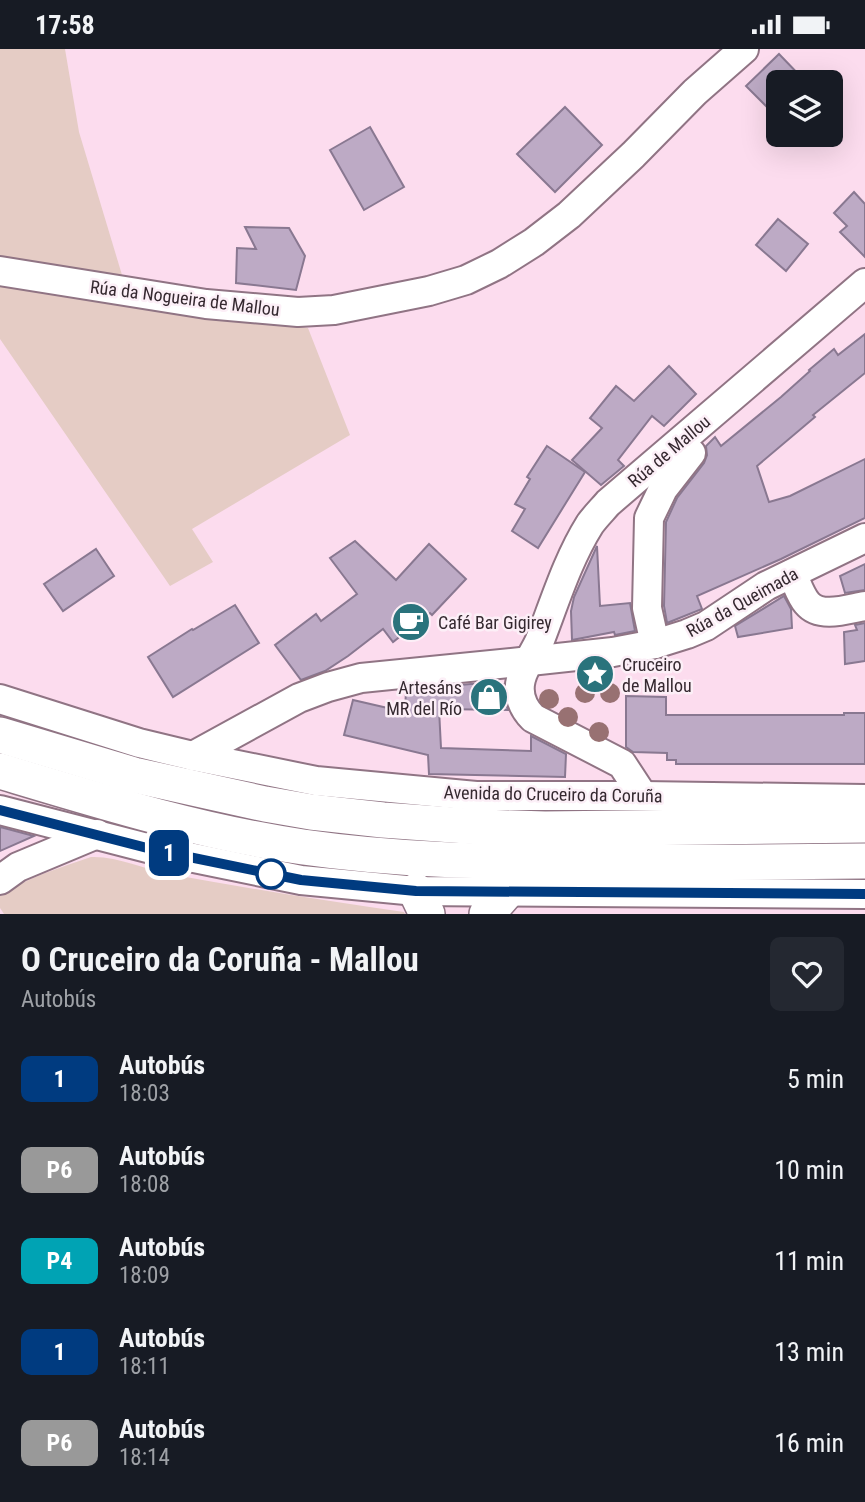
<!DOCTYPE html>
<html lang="es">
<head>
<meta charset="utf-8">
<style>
  body { margin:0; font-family:"Roboto Condensed",sans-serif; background:#242831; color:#f1f3f6; height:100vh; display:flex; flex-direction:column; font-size:26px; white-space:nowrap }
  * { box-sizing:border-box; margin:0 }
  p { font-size:23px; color:#9ea1a6 }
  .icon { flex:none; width:38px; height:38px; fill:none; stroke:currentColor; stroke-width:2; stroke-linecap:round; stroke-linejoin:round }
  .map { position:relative; height:865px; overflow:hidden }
  .drawer { display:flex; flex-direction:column; background:#171b24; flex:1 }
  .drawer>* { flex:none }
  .badge { padding:0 14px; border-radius:10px; font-size:24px; line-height:46px }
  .buttons { position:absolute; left:766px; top:21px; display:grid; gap:14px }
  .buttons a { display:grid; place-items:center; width:77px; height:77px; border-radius:10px; background:#171b24; box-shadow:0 7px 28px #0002; font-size:35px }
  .map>.badge { position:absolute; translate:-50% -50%; box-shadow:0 0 0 4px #fff }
  .round { display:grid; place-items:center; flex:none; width:74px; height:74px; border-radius:10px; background:#242831 }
  .head { display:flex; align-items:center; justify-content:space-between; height:119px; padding:0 21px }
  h1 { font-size:33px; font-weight:700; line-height:52px }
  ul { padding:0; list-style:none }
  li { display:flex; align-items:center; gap:21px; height:91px; padding:0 21px }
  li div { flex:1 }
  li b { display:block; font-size:26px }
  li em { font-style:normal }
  li .badge { min-width:77px; font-weight:700; text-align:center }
  .status { display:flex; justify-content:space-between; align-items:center; height:49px; padding:0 35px; background:#171b24; direction:ltr }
  .status svg { height:19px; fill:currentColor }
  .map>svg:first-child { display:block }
  .green { fill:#e5ccc5 }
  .building { fill:#bdaac5; stroke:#897891; stroke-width:2 }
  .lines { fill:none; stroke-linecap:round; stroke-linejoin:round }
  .minor-casing { stroke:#907484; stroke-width:32 }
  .major-casing { stroke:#907484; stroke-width:38 }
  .minor { stroke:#fff; stroke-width:28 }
  .major { stroke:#fff; stroke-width:35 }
  .tree { fill:#987172 }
  .line-casing { stroke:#fff; stroke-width:16 }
  .line { stroke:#003b80; stroke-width:10 }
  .stop-dot { fill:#fff; stroke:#003b80; stroke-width:3.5 }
  .labels { text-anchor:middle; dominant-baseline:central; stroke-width:5; stroke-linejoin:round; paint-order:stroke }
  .street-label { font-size:18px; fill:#352930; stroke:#fceff7 }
  .poi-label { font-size:18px; fill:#352930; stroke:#fceff7; text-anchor:start }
</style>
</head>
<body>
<div class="status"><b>17:58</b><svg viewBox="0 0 49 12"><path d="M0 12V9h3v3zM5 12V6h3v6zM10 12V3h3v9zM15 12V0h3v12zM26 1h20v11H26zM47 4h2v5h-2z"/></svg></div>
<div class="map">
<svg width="865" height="865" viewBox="0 0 865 865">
  <rect width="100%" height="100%" fill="#fcdcee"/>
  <g class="green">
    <path d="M 0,0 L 65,0 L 79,83 L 122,226 L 0,209 Z"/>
    <path d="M 0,234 L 308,279 L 350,386 L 192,480 L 213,513 L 170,537 L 0,290 Z"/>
    <path d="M 91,808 C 118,807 143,820 169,825 C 247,839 325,852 404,863 L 405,865 L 4,865 L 0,859 L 0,847 C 27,828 60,819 91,808 Z"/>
  </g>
  <g class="building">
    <path d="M 779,5 L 806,33 L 779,33 L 779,70 L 746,37 Z"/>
    <path d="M 565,58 L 602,96 L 555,143 L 517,105 Z"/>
    <path d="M 370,78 L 404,138 L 364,161 L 330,101 Z"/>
    <path d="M 854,143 L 865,155 L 865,208 L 840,183 L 847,177 L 834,164 Z"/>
    <path d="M 778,170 L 808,195 L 786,222 L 756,196 Z"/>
    <path d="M 245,178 L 289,179 L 305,207 L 296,241 L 236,234 L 237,199 L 256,200 Z"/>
    <path d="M 865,285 L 865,324 L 813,366 L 815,368 L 757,417 L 769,453 L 790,447 L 865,410 L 865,469 L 781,510 L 697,547 L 702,560 L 667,574 L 664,557 L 666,473 L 677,449 L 704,414 L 707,406 L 706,397 L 715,388 L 721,397 L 781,348 L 810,322 L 809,321 L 834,300 L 838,306 Z"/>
    <path d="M 669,317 L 696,345 L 664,377 L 652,367 L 618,411 L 624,417 L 601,436 L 572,411 L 602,379 L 590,369 L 616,337 L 634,352 Z"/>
    <path d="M 547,397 L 585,423 L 538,499 L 512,482 L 525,460 L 515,455 L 530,430 L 527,428 Z"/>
    <path d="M 355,492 L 396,531 L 429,495 L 466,530 L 432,566 L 430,564 L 393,593 L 383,580 L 348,607 L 325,622 L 301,631 L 275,596 L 316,565 L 321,572 L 357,545 L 330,509 Z"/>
    <path d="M 597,497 L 600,557 L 630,554 L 635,582 L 615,586 L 614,583 L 572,591 L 571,562 L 574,548 Z"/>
    <path d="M 96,500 L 114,527 L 63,562 L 44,535 Z"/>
    <path d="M 865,515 L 865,541 L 845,544 L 840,527 Z"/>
    <path d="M 784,547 L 791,560 L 792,579 L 738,588 L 735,577 Z"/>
    <path d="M 235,556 L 259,594 L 173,648 L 148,608 L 192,580 L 193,581 Z"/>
    <path d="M 865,574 L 865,612 L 845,615 L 844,583 L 857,581 L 855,576 Z"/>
    <path d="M 471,635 L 503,635 L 504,648 L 508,661 L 439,660 L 441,699 L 531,702 L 531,687 L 566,705 L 565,728 L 429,725 L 428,706 L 344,686 L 353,651 L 405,663 L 406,641 Z"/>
    <path d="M 626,647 L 666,648 L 666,666 L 844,666 L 844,664 L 865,664 L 865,715 L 676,715 L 676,711 L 667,711 L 667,704 L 633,703 L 626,698 Z"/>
    <path d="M 0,778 L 34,787 L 0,802 Z"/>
  </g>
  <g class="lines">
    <defs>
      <g id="minor">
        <path d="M 0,222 L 206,255 L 298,263 L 334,261 L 429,242 L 466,231 L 499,215 L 534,193 L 569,166 L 633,106 L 695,43 L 744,0"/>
        <path d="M 792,525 C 797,534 800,546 807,554 C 820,570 848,560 865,557"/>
        <path d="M 655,595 L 647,559 L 649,469 L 663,440 L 691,404"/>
        <path d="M 0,650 L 139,694 L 193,707 L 316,732 L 476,747 L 643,747 L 865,750"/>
        <path d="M 193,707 L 299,649 L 328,638 L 361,629 L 530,612 L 613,603 L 655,595 L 687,585 L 706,577 L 766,537 L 865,489"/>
        <path d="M 643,747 L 622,715 L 533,669 C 523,659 517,645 521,630 C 524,617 535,603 540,591 C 555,552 568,510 590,475 C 595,468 602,461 608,454 L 865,234"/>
        <path d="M 0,761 L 155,801 L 301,831 L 416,842 L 865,845"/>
        <path d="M 0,831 L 18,818 L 97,785"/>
      </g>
      <g id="major">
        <path d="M 0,686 L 134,726 L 265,755 L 311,763 L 383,771 L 481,778 L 545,780 L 865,776"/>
        <path d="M 0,722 C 100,752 200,783 303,798 C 394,811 486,813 578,813 C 674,814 769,813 865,812"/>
        <path d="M 416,842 L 427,865"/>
        <path d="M 487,865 L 506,843"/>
      </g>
    </defs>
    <use href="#minor" class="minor-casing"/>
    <use href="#major" class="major-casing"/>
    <use href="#minor" class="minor"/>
    <use href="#major" class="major"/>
  </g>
  <g class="tree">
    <circle cx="585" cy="644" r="10"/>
    <circle cx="610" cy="644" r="10"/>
    <circle cx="549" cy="650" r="10"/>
    <circle cx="568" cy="668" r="10"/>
    <circle cx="599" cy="683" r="10"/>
  </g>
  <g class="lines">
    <defs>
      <path id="line" d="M 0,761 L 155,801 L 301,831 L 416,842 L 865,845"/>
    </defs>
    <use href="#line" class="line-casing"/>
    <use href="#line" class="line"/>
  </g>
  <defs>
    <symbol id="cafe-disc" viewBox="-11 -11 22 22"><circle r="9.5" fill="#2a737c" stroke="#fceff7"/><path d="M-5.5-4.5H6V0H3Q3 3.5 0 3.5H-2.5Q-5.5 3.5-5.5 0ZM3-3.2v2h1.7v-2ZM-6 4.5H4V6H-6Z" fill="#fff"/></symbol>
    <symbol id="sight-disc" viewBox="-11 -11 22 22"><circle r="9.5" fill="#2a737c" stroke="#fceff7"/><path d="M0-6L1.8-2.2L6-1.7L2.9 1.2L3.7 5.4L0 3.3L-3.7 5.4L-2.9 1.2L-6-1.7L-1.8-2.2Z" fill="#fff"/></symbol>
    <symbol id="shop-disc" viewBox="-11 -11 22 22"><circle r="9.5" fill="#2a737c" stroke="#fceff7"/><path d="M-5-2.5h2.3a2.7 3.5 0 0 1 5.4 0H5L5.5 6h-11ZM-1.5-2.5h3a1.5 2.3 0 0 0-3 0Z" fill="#fff"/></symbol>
  </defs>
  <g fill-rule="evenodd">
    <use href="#cafe-disc" x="389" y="551" width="44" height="44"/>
    <use href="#sight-disc" x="573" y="603" width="44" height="44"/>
    <use href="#shop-disc" x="467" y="626" width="44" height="44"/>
  </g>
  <circle class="stop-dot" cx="271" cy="825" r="14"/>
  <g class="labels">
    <g class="street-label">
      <text transform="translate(185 249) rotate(7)">Rúa da Nogueira de Mallou</text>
      <text transform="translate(669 402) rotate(-40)">Rúa de Mallou</text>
      <text transform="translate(742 553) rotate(-29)">Rúa da Queimada</text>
      <text transform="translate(553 745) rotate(1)">Avenida do Cruceiro da Coruña</text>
    </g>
    <g class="poi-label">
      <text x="438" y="573">Café Bar Gigirey</text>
      <text x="622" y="615">Cruceiro<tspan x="622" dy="21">de Mallou</tspan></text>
      <text x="462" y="638" text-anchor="end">Artesáns<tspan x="462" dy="21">MR del Río</tspan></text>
    </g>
  </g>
</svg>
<div class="buttons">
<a><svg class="icon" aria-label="layers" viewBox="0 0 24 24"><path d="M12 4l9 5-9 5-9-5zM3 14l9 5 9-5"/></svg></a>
</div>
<b class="badge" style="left:169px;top:804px;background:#003b80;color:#fff">1</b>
</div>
<section class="drawer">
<div class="head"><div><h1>O Cruceiro da Coruña - Mallou</h1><p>Autobús</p></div><a class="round"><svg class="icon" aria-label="heart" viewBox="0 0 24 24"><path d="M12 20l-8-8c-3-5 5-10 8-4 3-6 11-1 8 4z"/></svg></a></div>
<ul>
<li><span class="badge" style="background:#003b80;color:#fff">1</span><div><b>Autobús</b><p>18:03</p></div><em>5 min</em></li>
<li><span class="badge" style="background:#999;color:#fff">P6</span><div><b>Autobús</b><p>18:08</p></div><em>10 min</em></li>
<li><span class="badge" style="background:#00a3b4;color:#fff">P4</span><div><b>Autobús</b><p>18:09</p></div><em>11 min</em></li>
<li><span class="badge" style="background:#003b80;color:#fff">1</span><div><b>Autobús</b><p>18:11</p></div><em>13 min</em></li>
<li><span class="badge" style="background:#999;color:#fff">P6</span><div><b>Autobús</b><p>18:14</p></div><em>16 min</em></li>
</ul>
</section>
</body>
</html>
